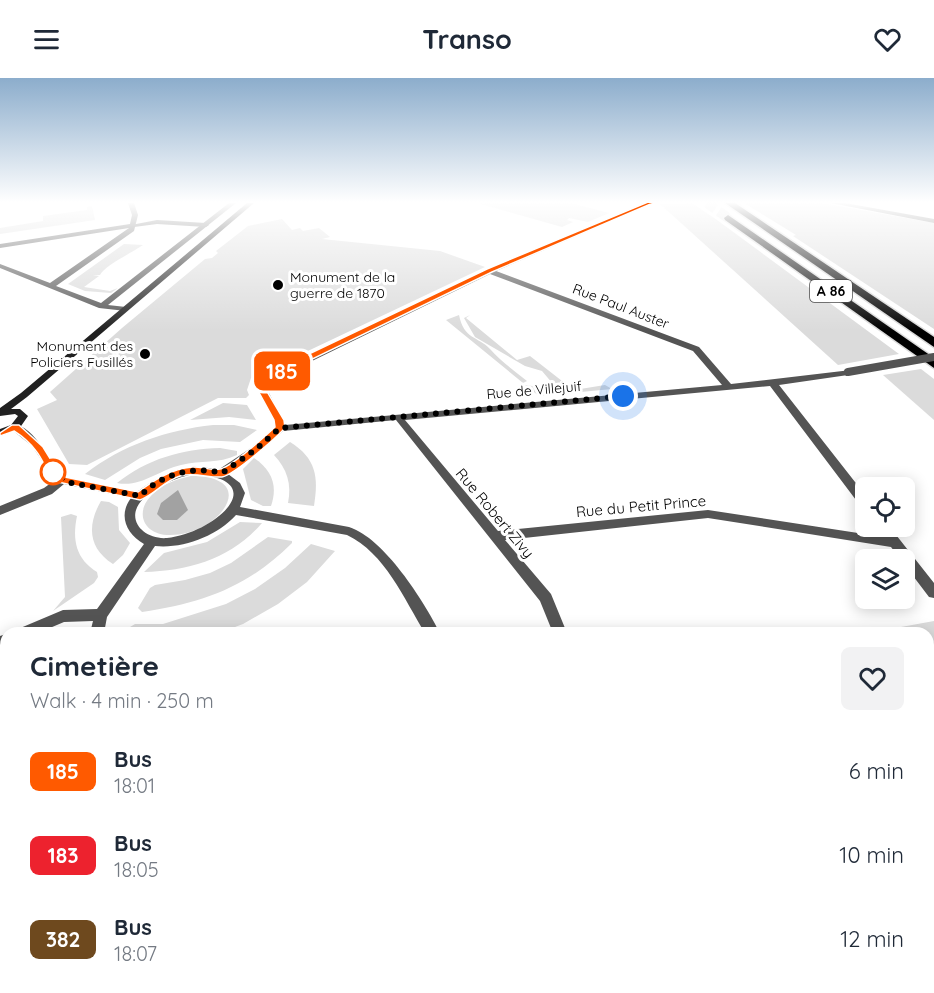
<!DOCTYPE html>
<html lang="en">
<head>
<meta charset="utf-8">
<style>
  body { margin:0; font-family:Quicksand,sans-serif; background:#f2f2f3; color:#1f2937; height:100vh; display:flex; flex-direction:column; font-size:22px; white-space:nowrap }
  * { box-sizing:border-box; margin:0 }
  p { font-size:20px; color:#747a83 }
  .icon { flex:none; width:33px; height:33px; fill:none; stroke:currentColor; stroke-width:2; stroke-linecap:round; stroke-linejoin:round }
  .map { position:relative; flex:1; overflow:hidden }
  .drawer { position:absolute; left:0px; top:549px; width:934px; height:366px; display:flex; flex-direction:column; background:#fff; border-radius:18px 18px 0 0; box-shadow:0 3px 15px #0003 }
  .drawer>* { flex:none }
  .badge { padding:0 12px; border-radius:9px; font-size:21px; line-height:39px }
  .fabs { position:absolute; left:855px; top:399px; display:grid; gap:12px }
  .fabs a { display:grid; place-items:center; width:60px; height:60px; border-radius:9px; background:#fff; box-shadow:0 3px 15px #0003; font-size:30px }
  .you { position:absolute; width:30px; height:30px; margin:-15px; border:4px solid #fff; border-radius:50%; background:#1a73e8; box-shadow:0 0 0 9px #1a73e833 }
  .map>.badge { position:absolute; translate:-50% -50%; box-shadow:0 0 0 3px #fff }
  .round { display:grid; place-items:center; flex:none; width:63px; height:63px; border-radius:9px; background:#f2f2f3 }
  .summary { display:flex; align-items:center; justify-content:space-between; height:102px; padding:0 30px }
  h1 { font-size:28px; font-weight:700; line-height:45px }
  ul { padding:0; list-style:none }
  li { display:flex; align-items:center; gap:18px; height:84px; padding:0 30px }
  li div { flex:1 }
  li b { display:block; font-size:22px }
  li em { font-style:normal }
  li .badge { min-width:66px; font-weight:700; text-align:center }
  header { display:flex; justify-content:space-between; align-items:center; height:78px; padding:0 30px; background:#fff; font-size:27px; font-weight:700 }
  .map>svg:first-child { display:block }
  .green { fill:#dbdbdb }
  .water { fill:#a2a2a2 }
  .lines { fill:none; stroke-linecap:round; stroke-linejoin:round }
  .motorway-tunnel { stroke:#d9d9d9; stroke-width:10; stroke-dasharray:10 4.5; stroke-linecap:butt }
  .motorway-casing { stroke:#dbdbdb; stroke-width:3 }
  .pedestrian { fill:#545454; fill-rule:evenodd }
  .minor { fill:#545454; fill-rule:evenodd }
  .secondary { fill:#212121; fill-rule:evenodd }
  .motorway { fill:#000; fill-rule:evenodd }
  .minor-bridge { stroke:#545454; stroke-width:8 }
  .wall { fill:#a9a9a9 }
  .building { fill:#c4c4c4; stroke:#898989; stroke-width:1.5 }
  .line { fill:#ff5a00; stroke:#fff; stroke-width:1.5 }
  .walk { stroke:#000; stroke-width:6; stroke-dasharray:0 10.8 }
  .poi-dot { fill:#000; stroke:#fff; stroke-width:2 }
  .stop-dot { fill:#fff; stroke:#ff5a00; stroke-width:3 }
  .labels { text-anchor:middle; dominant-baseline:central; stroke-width:6; stroke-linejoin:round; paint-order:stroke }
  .far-poi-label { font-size:14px; fill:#000; stroke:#fff; text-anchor:start }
  .shield { fill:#fff; stroke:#4c4c4c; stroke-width:1.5 }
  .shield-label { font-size:14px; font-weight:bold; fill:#000 }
  .far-street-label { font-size:14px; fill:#000; stroke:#fff }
  .street-label { font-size:15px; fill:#000; stroke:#fff }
</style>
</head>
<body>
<header><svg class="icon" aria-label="menu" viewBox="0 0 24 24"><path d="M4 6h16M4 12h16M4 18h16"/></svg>Transo<svg class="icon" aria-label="heart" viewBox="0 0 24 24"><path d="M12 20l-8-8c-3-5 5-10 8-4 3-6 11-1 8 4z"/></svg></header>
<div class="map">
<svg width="934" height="915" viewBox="0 0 934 915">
  <rect width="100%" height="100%" fill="#fff"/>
  <g class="green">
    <path d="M 477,125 L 571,125 L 609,135 L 588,144 L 569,140 L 567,142 L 573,144 L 562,149 Z"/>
    <path d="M 692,125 L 717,142 L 899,276 L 838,287 L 660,126 Z"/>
    <path d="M 744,125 L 822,125 L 934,145 L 934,251 L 793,158 L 796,157 Z"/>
    <path d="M 92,128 L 95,142 L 0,156 L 0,150 L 43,143 L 43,138 L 87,132 L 87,129 Z"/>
    <path d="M 282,141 L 292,152 L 300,150 L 303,153 L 319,150 L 330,159 L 322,161 L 440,173 L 485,189 L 251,300 L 247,312 L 249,317 L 246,320 L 218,320 L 87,387 L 69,386 L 37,331 L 57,322 L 50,314 L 122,250 L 205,181 L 212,180 L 218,175 L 216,173 L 248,148 Z"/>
    <path d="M 124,166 L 143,167 C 133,174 104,188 100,197 L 93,197 L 99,198 L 84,209 L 110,213 L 118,210 L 111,215 L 85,213 L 68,206 Z"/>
    <path d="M 459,237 C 464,262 478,258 490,271 C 501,283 514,293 527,303 L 523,305 L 446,242 Z"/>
    <path d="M 470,237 L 466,240 L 517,282 L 530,278 L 571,310 L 553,306 L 542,293 L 525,288 L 475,259 L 464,240 Z"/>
    <path d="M 921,291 L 934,301 L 934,342 L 883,297 Z"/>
    <path d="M 525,307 L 568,313 L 605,307 L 612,311 L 539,318 Z"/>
    <path d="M 223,325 L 247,327 L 256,342 L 229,339 L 190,342 Z"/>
    <path d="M 213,347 L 234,347 L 257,352 L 240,364 L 203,362 L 161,371 L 140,380 L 105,402 L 85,396 C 122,367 167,352 213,347 Z"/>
    <path d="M 290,364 C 316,380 319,399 314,428 L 288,425 C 292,406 287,391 274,377 Z"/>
    <path d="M 220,370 L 237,373 L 237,377 C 218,386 201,382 181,387 C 159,392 140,410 117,405 C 147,381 182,371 220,370 Z"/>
    <path d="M 254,380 C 272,392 278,408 271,428 L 263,428 L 251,422 L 243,391 Z"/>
    <path d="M 191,398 C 262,398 220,457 170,457 C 143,457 133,433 154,415 C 164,405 178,401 191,398 Z"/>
    <path d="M 101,423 L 109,424 L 118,429 L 119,452 L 130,465 L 123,477 L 113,486 C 88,470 87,447 101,423 Z"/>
    <path d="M 71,436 L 77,438 C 72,462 76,481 97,494 L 98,499 L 94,505 L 53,533 L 65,519 L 61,439 Z"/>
    <path d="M 240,444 L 262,445 C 232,480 190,493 144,494 L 164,475 L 207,464 Z"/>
    <path d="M 268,459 L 292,463 L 292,465 C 248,509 203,525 142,534 L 138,530 L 150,510 L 155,507 L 185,502 L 210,495 L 231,485 Z"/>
    <path d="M 311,466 L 335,473 L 307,504 L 278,526 L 243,546 L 219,555 L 128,555 L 130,549 L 135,546 L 163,546 L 226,526 L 255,511 L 285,490 Z"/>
    <path d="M 934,543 L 934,915 L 697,915 L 693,909 L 928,909 L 928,555 L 868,555 Z"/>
  </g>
  <path class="water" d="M 178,412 L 188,432 L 177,442 L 163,442 L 157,436 L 161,425 Z"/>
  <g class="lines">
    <path class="motorway-tunnel" d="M 707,125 L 728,140"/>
    <defs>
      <g id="motorway">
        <path d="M 725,125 L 735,125 L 934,259 L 934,269 Z"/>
        <path d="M 728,137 L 934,280 L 934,290 L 725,142 L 724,140 Z"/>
      </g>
    </defs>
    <use href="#motorway" class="motorway-casing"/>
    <path class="pedestrian" d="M 157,142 L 206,145 L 209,147 L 206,149 L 157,146 L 134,149 L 131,147 Z"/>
    <g class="minor">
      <path d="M 128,125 L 134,125 L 138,137 L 134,153 L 56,208 L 101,225 L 229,125 L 236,125 L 108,227 L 126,229 L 126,233 L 99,230 L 0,190 L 0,186 L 50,205 L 129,150 L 0,170 L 0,166 L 130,146 L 132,137 Z"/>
      <path d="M 644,125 L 653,125 L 496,193 L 699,269 L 731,306 L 851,292 L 851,296 L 848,297 L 779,307 L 866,418 L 866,431 L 862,430 L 770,308 L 405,342 L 498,453 L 708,432 L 884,459 L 876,448 L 889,448 L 934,505 L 934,520 L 929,519 L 904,486 L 904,482 L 901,482 L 891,469 L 708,440 L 505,462 L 551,516 L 567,555 L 553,555 L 540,523 L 396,342 L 283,353 L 259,374 L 228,396 L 240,405 L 245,415 L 240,429 L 349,449 C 384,460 424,523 440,555 L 425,555 C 404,521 385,475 347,457 L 236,437 C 217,458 183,471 155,468 L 107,539 L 104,555 L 90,555 L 93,543 L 64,544 L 38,555 L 16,555 L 18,551 L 63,532 L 97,531 L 144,466 C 126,456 118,437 131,420 L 64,406 L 52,416 L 0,437 L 0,428 L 44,410 L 55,402 L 32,368 L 11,351 L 11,347 C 35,344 49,388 65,399 L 137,414 C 160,396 189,384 218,392 L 251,370 L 275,349 L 274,342 L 256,309 L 262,300 L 269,295 L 488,192 ZM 490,196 L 693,273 L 722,307 L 285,347 L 266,309 L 269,304 ZM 193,396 C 275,401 215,455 167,460 C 143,462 123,440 144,420 C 157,407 176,400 193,396 Z"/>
      <path d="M 831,125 L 845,125 L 934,141 L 934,145 Z"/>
      <path d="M 6,556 L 6,568 L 0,570 L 0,558 Z"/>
      <path d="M 6,810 L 6,828 L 0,830 L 0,812 Z"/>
      <rect x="98" y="909" width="20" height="6"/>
      <path d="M 584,909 L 607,909 L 608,912 L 607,915 L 582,915 Z"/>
      <path d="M 644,909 L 666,909 L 668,915 L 646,915 Z"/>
    </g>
    <path class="secondary" d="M 247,125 L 254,125 L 27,319 L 11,331 L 20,331 L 28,338 L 19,351 L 0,358 L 0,351 L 11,347 L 18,338 L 15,336 L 0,338 L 0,330 L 21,315 Z"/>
    <use href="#motorway" class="motorway"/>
    <path class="minor-bridge" d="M 848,294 L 934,279"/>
  </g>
  <path class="wall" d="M 892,909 L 928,909 L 934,915 L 902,915 Z"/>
  <path class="building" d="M 928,668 L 934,671 L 934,915 L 924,909 L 928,909 Z"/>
  <linearGradient id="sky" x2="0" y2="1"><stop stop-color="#8cadcc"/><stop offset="0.49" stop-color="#fff"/><stop offset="1" stop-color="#fff" stop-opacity="0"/></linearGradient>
  <rect width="934" height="253" fill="url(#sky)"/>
  <path class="line" d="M 648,124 L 653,125 L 492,194 L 275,299 L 265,310 L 284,342 L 285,350 C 276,360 234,397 222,399 C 208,400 195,394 180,398 C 164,403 154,417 140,422 L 58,404 C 47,397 44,383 36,373 C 30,365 22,358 14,353 L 0,358 L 0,355 L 12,347 L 19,347 L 43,369 L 59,395 L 65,399 L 138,414 C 154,402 171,391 192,389 C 200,388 211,393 220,391 C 233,388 264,359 275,349 L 274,342 L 256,309 L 269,295 L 487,191 Z"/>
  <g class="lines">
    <path class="walk" d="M 53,394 L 71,405 L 140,418 C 162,396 191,388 222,395 L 255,372 L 280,350 L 623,318"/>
  </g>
  <g class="poi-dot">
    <circle cx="278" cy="207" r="6"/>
    <circle cx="145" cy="276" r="6"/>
  </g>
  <circle class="stop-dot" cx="53" cy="394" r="12"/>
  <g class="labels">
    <g class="far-poi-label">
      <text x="290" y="199">Monument de la<tspan x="290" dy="16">guerre de 1870</tspan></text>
      <text x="133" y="268" text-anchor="end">Monument des<tspan x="133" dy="16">Policiers Fusillés</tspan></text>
    </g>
    <rect class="shield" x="810" y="202" width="42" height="22" rx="4.5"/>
    <g class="shield-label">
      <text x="831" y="213">A 86</text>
    </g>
    <g class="far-street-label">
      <text transform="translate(621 228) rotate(21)">Rue Paul Auster</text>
      <text transform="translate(534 312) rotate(-5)">Rue de Villejuif</text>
    </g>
    <g class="street-label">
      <text transform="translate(641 428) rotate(-5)">Rue du Petit Prince</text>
      <text transform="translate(495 435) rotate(50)">Rue Robert Zivy</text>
    </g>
  </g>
</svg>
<div class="fabs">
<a><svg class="icon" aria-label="locate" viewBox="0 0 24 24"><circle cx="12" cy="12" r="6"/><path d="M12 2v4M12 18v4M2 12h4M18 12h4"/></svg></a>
<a><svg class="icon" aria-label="layers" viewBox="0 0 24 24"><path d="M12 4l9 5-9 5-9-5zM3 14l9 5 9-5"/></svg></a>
</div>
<div class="you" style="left:623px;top:318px"></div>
<b class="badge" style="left:282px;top:293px;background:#ff5a00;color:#fff">185</b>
<section class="drawer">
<div class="summary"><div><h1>Cimetière</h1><p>Walk · 4 min · 250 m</p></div><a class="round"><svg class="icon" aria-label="heart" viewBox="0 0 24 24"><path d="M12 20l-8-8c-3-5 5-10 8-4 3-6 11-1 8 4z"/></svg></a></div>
<ul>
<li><span class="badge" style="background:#ff5a00;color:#fff">185</span><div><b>Bus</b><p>18:01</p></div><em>6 min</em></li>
<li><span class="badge" style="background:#ed222e;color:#fff">183</span><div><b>Bus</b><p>18:05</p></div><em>10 min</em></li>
<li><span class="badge" style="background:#6e491e;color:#fff">382</span><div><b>Bus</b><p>18:07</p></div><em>12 min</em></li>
</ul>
</section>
</div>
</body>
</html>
